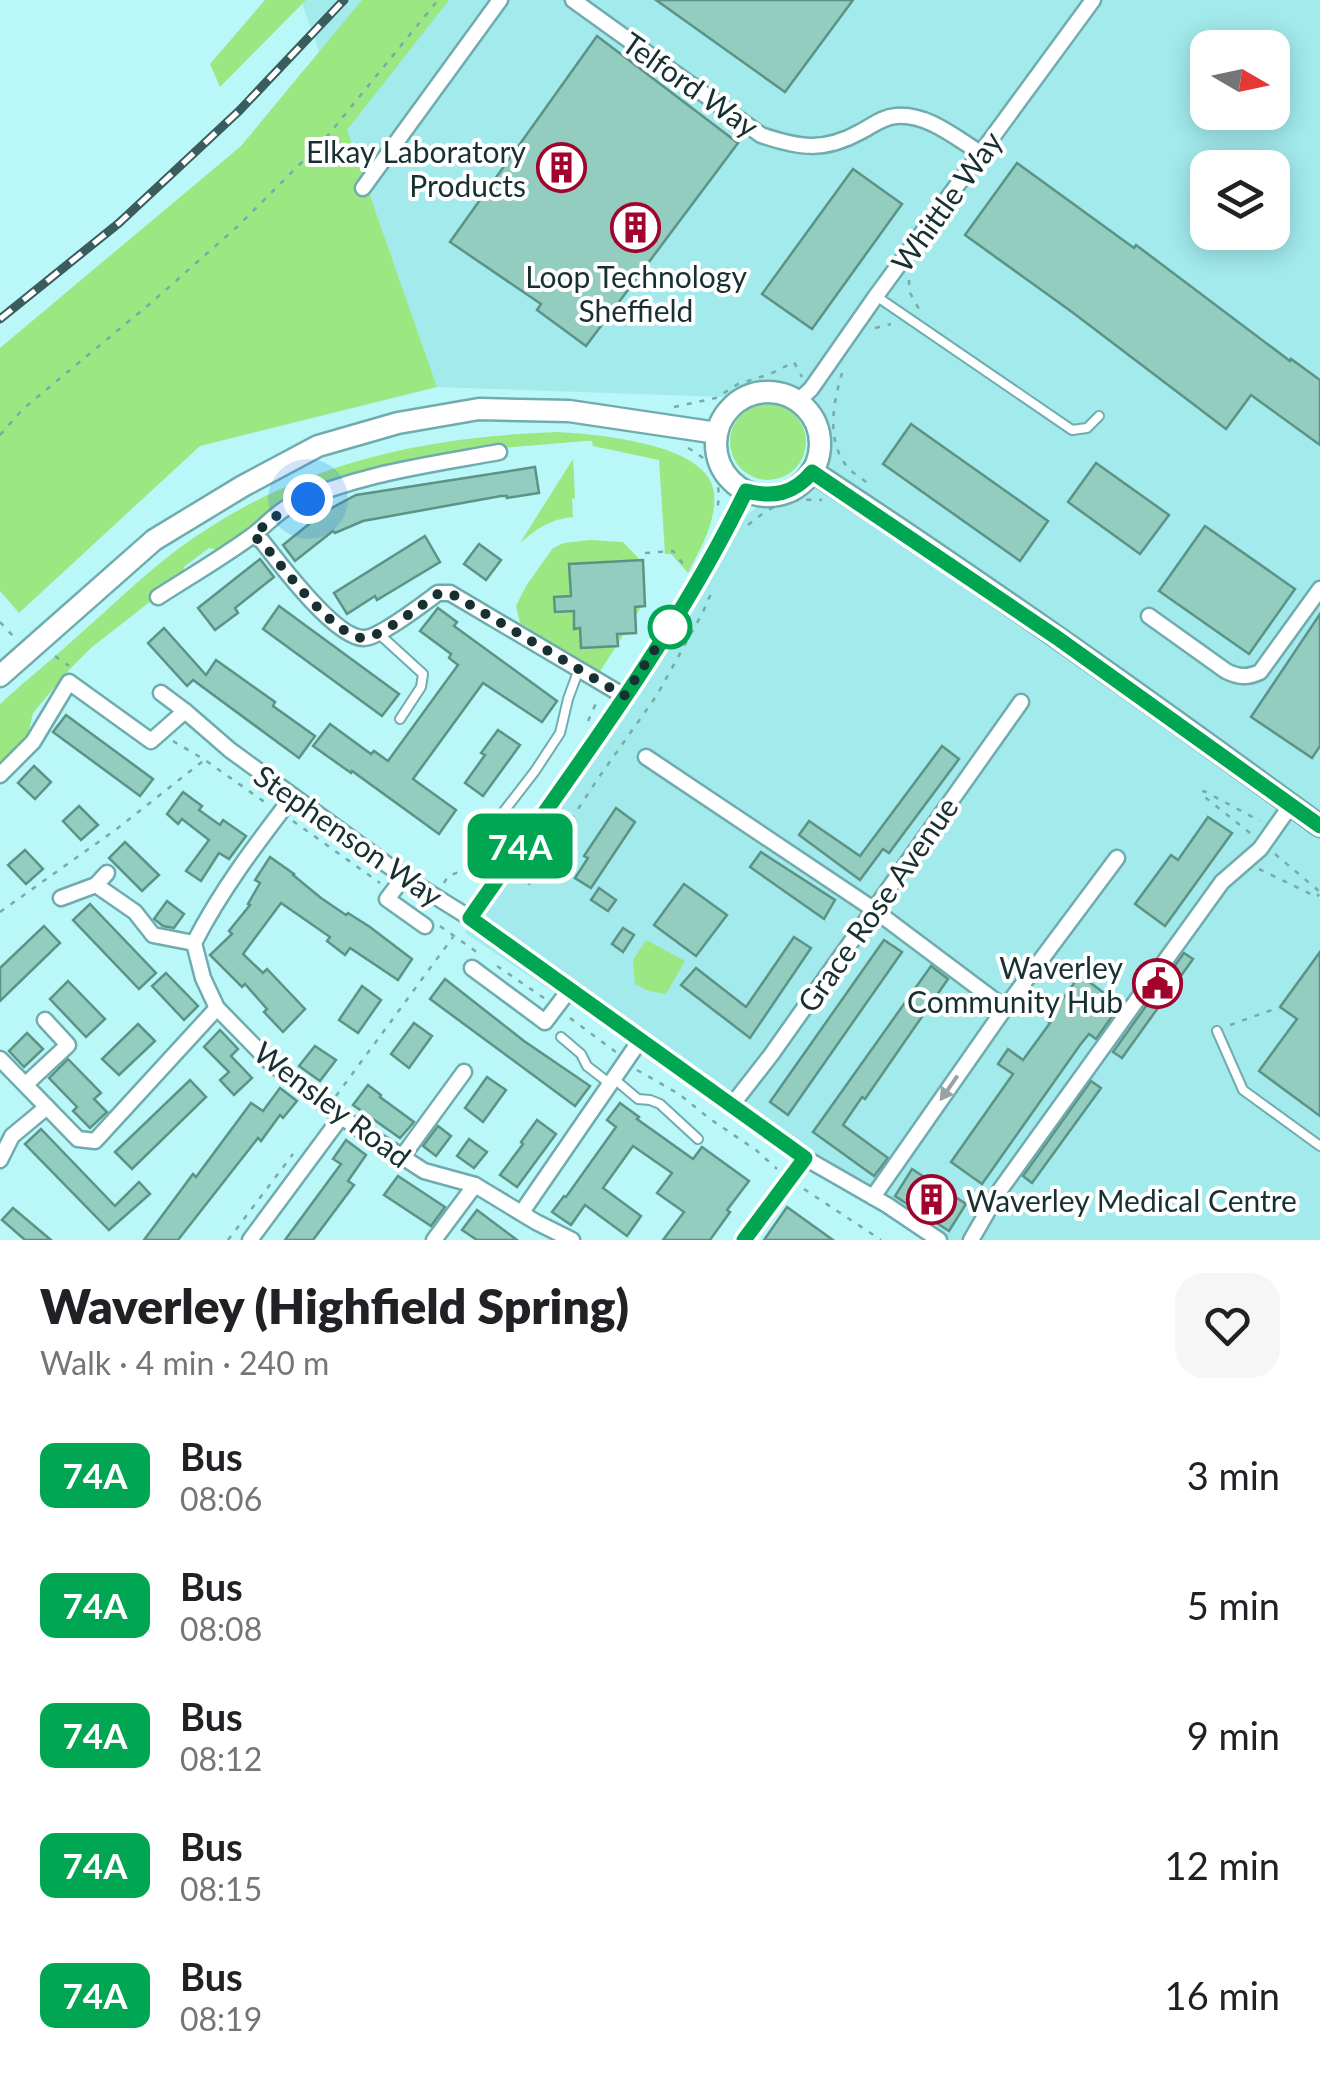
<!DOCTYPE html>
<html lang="en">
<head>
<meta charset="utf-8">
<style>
  body { margin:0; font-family:Lato,sans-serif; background:#f6f6f6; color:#202124; height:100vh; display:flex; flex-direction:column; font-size:38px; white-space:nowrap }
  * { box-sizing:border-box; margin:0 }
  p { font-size:32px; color:#757577 }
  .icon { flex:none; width:55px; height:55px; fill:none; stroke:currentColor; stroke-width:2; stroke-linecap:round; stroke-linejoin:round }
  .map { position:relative; height:1240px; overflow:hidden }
  .panel { display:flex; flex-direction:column; background:#fff; flex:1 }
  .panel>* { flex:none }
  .badge { padding:0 20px; border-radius:15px; font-size:35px; line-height:65px }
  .needle { width:65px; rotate:99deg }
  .controls { position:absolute; left:1190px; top:30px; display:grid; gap:20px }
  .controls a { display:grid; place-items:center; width:100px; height:100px; border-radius:20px; background:#fff; box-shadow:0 5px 25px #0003; font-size:50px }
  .you { position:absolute; width:50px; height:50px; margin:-25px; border:8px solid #fff; border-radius:50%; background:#1a73e8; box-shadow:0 0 0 15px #1a73e833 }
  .map>.badge { position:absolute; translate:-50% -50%; box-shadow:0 0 0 5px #fff }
  .round { display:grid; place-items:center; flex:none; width:105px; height:105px; border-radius:30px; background:#f6f6f6 }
  .headline { display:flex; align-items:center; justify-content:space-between; height:170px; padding:0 40px }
  h1 { font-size:48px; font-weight:800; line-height:75px }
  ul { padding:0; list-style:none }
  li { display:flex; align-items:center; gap:30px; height:130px; padding:0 40px }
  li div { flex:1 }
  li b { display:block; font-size:38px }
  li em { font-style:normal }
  li .badge { min-width:110px; font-weight:700; text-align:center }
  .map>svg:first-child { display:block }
  .built { fill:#a2eaec; fill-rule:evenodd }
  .green { fill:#9be781 }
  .building { fill:#93cdbf; stroke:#5b9386; stroke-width:2.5 }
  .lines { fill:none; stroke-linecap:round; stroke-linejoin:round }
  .lane-casing { stroke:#70acae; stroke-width:12 }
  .street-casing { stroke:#70acae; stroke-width:19 }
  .secondary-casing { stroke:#70acae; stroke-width:25 }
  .path { stroke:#79a9aa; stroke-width:2.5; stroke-dasharray:5 8; stroke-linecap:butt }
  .lane { stroke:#fff; stroke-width:8 }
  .street { stroke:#fff; stroke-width:14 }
  .secondary { stroke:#fff; stroke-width:20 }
  .rail-casing { stroke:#3b5c5d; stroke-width:9 }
  .rail { stroke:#fff; stroke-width:5; stroke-dasharray:15; stroke-linecap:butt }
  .oneway { fill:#97a2a2 }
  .line-casing { stroke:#fff; stroke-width:22 }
  .line { stroke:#00a651; stroke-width:15 }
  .walk { stroke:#173031; stroke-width:10; stroke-dasharray:0 18 }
  .stop-dot { fill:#fff; stroke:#00a651; stroke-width:5 }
  .labels { text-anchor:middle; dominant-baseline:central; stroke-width:8; stroke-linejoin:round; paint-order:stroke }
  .street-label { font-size:30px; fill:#173031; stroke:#fff }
  .poi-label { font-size:30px; fill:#173031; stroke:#fff; text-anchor:end }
</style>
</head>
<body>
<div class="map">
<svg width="1320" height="1240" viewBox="0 0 1320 1240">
  <rect width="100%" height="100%" fill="#b9f7f9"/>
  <path class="built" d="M 301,0 L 1320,0 L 1320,1240 L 924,1240 L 465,933 L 748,514 L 791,482 L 807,463 L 815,447 L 821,413 L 816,400 L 437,387 ZM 1208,48 L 1272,48 L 1272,112 L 1208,112 ZM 1208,168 L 1272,168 L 1272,232 L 1208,232 Z"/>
  <g class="green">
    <path d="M 265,0 L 306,0 L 220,87 L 210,64 Z"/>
    <path d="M 362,0 L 449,0 L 347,130 L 437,387 L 200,446 L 19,613 L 0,591 L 0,348 L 241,146 Z"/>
    <circle cx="768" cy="442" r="38"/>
    <path d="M 557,432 C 594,434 710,443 714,493 C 717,521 700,549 688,573 L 671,554 L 665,554 L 659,460 L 593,446 L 592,441 L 585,441 L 442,453 L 361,473 L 281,501 L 219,550 L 209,548 L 184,567 L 183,576 L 92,647 L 70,669 L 33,713 L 26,743 L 0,769 L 0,704 C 26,680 54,658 80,634 C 113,605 143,575 178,549 C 292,465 418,437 557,432 Z"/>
    <path d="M 573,459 L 575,498 L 572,499 L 573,517 C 551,519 537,528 520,543 Z"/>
    <path d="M 590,540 L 623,542 L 644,564 L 645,601 L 599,673 L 520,623 L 516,606 L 526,586 L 553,548 L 564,543 Z"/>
    <path d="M 646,940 L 685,961 L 666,994 L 649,991 L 635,984 L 633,960 Z"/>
  </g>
  <g class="building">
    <path d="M 656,0 L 853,0 L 785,92 Z"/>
    <path d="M 597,36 L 738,143 L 586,346 L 537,310 L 541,304 L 450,242 Z"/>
    <path d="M 1017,163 L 1134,248 L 1136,245 L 1290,361 L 1291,359 L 1320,380 L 1320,445 L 1251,395 L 1226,429 L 1072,312 L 965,235 Z"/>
    <path d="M 853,169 L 902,204 L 812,329 L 762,294 Z"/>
    <path d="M 911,424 L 1048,521 L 1020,561 L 883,464 Z"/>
    <path d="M 1096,463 L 1169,515 L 1140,554 L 1068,502 Z"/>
    <path d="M 535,467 L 539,493 L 507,498 L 507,496 L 501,496 L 363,521 L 335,533 L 333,531 L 295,561 L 283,545 L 324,512 L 356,495 Z"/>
    <path d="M 1205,526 L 1295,589 L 1249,654 L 1159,591 Z"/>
    <path d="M 425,536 L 440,562 L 377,600 L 375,596 L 347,614 L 334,593 Z"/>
    <path d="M 479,544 L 501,560 L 486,580 L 464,564 Z"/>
    <path d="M 260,559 L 274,577 L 235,608 L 238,613 L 215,630 L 198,608 Z"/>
    <path d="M 643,560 L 645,606 L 635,607 L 636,633 L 617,634 L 618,646 L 581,648 L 580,628 L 574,629 L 574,611 L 555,612 L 554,597 L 571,596 L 569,564 Z"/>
    <path d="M 279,606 L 399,694 L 382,716 L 263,629 Z"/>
    <path d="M 438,608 L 457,622 L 454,626 L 557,701 L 542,722 L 483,683 L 413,779 L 456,810 L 439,834 L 352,771 L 351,773 L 313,746 L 330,724 L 371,754 L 374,751 L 388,761 L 458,665 L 449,658 L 451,654 L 420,631 Z"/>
    <path d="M 1320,614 L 1320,746 L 1312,758 L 1251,717 Z"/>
    <path d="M 164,628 L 206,675 L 216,660 L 275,702 L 273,706 L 315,736 L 299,758 L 193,680 L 187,686 L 148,643 Z"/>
    <path d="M 66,715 L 153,779 L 140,796 L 53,732 Z"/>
    <path d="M 498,730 L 520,745 L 483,796 L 465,783 L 485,755 L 481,753 Z"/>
    <path d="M 942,746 L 959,759 L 889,853 L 883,849 L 860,880 L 799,835 L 809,821 L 860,856 Z"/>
    <path d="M 34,766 L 51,782 L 35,799 L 18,783 Z"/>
    <path d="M 183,792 L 202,806 L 199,810 L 220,825 L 223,820 L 246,836 L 229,859 L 219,853 L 201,881 L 186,871 L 209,840 L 182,819 L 178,824 L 167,814 Z"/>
    <path d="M 79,806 L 98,825 L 81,840 L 63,821 Z"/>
    <path d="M 616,808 L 635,822 L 591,888 L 575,878 L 588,858 L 584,856 Z"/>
    <path d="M 1208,817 L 1232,833 L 1165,926 L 1135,904 L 1171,855 L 1178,860 Z"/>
    <path d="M 125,842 L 159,875 L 142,891 L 109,858 Z"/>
    <path d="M 25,850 L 43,869 L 26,884 L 8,865 Z"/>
    <path d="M 761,852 L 835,900 L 824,919 L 750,867 Z"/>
    <path d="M 270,857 L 294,874 L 293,875 L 321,898 L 346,915 L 348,913 L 370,927 L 412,959 L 398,980 L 350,948 L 345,955 L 327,941 L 330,937 L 281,903 L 243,954 L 263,973 L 267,969 L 305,1009 L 283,1032 L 264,1012 L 267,1009 L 245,984 L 242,987 L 210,955 L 232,934 L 229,931 L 250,905 L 248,904 L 260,883 L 255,880 Z"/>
    <path d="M 684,884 L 727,915 L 696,956 L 654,925 Z"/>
    <path d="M 599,888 L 616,900 L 608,911 L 591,900 Z"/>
    <path d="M 167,901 L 184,914 L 174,928 L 163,926 L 154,919 Z"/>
    <path d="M 90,904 L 156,973 L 139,989 L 73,920 Z"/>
    <path d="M 44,926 L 60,943 L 0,1001 L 0,968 Z"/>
    <path d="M 623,928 L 634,935 L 623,952 L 612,944 Z"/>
    <path d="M 794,937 L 811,948 L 750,1038 L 681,985 L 696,968 L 746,1007 Z"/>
    <path d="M 884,940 L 902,952 L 788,1115 L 770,1102 Z"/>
    <path d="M 1320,952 L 1320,1116 L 1259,1071 L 1297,1019 L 1280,1007 Z"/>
    <path d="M 1184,953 L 1193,959 L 1122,1058 L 1113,1052 Z"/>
    <path d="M 931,966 L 948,979 L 865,1099 L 862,1097 L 843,1125 L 888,1158 L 874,1176 L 813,1132 Z"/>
    <path d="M 166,973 L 198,1006 L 184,1020 L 152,986 Z"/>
    <path d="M 1080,975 L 1120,1005 L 1096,1039 L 1089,1034 L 1080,1045 L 982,1184 L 951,1162 L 1013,1074 L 998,1064 L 1008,1049 L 1023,1060 L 1050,1023 L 1047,1021 Z"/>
    <path d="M 445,979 L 524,1041 L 590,1086 L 575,1106 L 430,999 Z"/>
    <path d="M 68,981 L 105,1019 L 86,1037 L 50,999 Z"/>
    <path d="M 362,986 L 381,1000 L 358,1033 L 339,1020 Z"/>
    <path d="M 414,1023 L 432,1036 L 409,1068 L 391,1054 Z"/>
    <path d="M 138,1024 L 155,1041 L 119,1075 L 102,1059 Z"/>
    <path d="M 220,1030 L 238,1049 L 231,1056 L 252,1078 L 234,1095 L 220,1080 L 229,1072 L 204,1047 Z"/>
    <path d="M 27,1033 L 43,1049 L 24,1067 L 9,1051 Z"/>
    <path d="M 315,1046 L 336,1060 L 320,1081 L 299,1066 Z"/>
    <path d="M 68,1059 L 101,1093 L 94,1099 L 107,1112 L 90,1128 L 73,1111 L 77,1107 L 49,1078 Z"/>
    <path d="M 487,1077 L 506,1090 L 483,1122 L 465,1108 Z"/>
    <path d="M 190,1080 L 206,1097 L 132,1169 L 115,1152 Z"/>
    <path d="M 1091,1081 L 1101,1088 L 1032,1183 L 1023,1176 Z"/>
    <path d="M 368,1085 L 381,1095 L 380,1097 L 414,1122 L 400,1138 L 353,1105 Z"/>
    <path d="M 280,1088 L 297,1101 L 283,1118 L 280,1115 L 261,1141 L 258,1138 L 178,1240 L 144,1240 L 193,1174 L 196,1177 L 251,1103 L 263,1111 Z"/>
    <path d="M 620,1103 L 639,1117 L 637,1119 L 693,1159 L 702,1147 L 749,1181 L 727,1210 L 730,1212 L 710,1240 L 663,1240 L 684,1212 L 657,1193 L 672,1173 L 633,1146 L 603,1188 L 641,1216 L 627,1236 L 585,1205 L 571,1225 L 552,1212 L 564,1196 L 566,1197 L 616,1127 L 607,1120 Z"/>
    <path d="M 537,1120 L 556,1134 L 517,1187 L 500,1175 L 523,1144 L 521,1142 Z"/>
    <path d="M 438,1126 L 451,1136 L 436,1156 L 423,1146 Z"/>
    <path d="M 41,1129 L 115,1206 L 139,1182 L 150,1194 L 109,1230 L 25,1144 Z"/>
    <path d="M 469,1139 L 487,1152 L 474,1168 L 457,1156 Z"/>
    <path d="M 346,1140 L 366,1155 L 348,1181 L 354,1185 L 313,1240 L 285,1240 L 341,1164 L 333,1159 Z"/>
    <path d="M 912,1169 L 966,1204 L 949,1231 L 895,1196 Z"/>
    <path d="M 398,1176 L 445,1207 L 431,1226 L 384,1195 Z"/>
    <path d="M 787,1207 L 833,1240 L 764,1240 Z"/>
    <path d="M 13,1208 L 51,1240 L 25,1240 L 2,1220 Z"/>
    <path d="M 477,1210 L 517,1240 L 477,1240 L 462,1230 Z"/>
  </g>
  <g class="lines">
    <defs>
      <g id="lane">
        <path d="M 876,296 L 1072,430 L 1087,428 L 1099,416"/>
        <path d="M 378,633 L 423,674 L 421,687 L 400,719"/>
        <path d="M 484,837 L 535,771 L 560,733 L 568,699 L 579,669"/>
        <path d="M 1217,1031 L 1243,1090 L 1320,1146"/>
        <path d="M 561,1037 L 581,1054 L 587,1066 L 609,1083"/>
        <path d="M 613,1078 L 638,1099 L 650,1100 L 660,1104 L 698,1139"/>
      </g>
      <g id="street">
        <path d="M 573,0 L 761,135 C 799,148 824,152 860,132 C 872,126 882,117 896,116 C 927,113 956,138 982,154"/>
        <path d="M 363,188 L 500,0"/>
        <path d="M 798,401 L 811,389 L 876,296 L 1093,0"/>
        <path d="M 253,536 L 262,541 C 279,563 336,639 364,638 C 379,638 423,604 438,593 L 450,593 L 624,696"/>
        <path d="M 158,597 C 189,577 220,559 249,538 C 264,528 275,513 291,505 C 356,474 429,465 499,452"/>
        <path d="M 1149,616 L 1226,671 C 1238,677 1247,678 1260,672 L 1320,589"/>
        <path d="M 161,693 L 185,711 L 230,750 L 404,877 L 470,918 L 805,1158 L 887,1205 L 939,1240"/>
        <path d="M 646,757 L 873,909 L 1005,1008"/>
        <path d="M 0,775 L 33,742 L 69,682 L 151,741 L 185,711"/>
        <path d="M 293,796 C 257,843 221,890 194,943 L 203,978 L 217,1008 L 270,1062 L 341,1117 L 424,1171 L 475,1185 L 536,1222 L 572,1240"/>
        <path d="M 107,873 L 96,885 L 135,912 L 153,935 L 194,943"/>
        <path d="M 404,877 L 387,899 L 425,926"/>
        <path d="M 61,898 L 96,885"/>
        <path d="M 470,918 C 567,779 672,643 746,491"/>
        <path d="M 472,968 L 545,1022 L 570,989"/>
        <path d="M 0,1059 L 78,1139 L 95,1141 L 217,1008"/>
        <path d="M 26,1084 L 68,1045 L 45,1020"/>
        <path d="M 732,1105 L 771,1055 L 1021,702"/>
        <path d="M 402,1157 L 464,1072"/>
        <path d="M 0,1160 L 12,1136 L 47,1107"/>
        <path d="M 873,1197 L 1005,1008 L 1117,858"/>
        <path d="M 522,1212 L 641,1039"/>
        <path d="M 250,1240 L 341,1117"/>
        <path d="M 434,1240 L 475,1185"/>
        <path d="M 744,1240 L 805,1158"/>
        <path d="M 971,1240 L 1000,1190 L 1222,882 L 1260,849 L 1291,805"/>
      </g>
      <g id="secondary">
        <circle cx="768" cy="444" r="52"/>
        <path d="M 812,471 C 985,584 1154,704 1320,826"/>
        <path d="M 0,676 L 154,540 L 243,486 L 318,446 L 398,423 L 479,409 L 569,411 L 717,433"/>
      </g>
    </defs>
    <use href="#lane" class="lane-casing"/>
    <use href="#street" class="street-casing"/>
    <use href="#secondary" class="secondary-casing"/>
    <g class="path">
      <path d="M 909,280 L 909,291 L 919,309"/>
      <path d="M 875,328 L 891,324"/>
      <path d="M 842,373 C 833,404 825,443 850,470 C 856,475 864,480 870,485"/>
      <path d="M 674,407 L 716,398 L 738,384 L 770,374 L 794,362 L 802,377"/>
      <path d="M 0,435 L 23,409 L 152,302 L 238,226 L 325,139 L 438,0"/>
      <path d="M 688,448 C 716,463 722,482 717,512"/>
      <path d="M 748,525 C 773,504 789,498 822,500"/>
      <path d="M 645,553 L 673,551 L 687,569"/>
      <path d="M 0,622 L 13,636"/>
      <path d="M 55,656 L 69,666"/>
      <path d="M 588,721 L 597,701"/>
      <path d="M 173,741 L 205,760 L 266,803"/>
      <path d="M 293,821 L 380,883"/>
      <path d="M 1250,833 L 1201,794 L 1204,791 L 1260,821"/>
      <path d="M 1275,854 L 1320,892"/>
      <path d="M 1259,869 L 1317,897 L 1319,894"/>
      <path d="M 518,875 L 529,884 L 597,780 L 657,695 L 703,612 L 713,589"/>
      <path d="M 444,883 L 448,876 L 487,862 L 513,828"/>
      <path d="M 0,912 L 118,828 L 203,761"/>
      <path d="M 440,926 L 478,953"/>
      <path d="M 497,966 L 544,998"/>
      <path d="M 570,1018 L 616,1052"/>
      <path d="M 1230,1025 L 1280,1007"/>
      <path d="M 637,1070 L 679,1094 L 710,1119 L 756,1150 L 777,1169"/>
      <path d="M 336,1096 L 453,937"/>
      <path d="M 804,1189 L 881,1240"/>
      <path d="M 228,1240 L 293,1154"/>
    </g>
    <use href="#lane" class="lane"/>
    <use href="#street" class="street"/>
    <use href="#secondary" class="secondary"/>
    <defs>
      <path id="rail" d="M 0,319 L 119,223 L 239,111 L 344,0"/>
    </defs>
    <use href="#rail" class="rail-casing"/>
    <use href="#rail" class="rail"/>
  </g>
  <defs><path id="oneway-solid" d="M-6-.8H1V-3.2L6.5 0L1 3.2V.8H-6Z" transform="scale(2.5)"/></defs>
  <use class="oneway" href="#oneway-solid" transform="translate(949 1088) rotate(125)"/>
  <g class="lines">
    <defs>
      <path id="line" d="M 744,1240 L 805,1158 L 470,918 C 567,779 672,643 746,491 C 773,498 794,494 812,472 L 1056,637 L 1320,826"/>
    </defs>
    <use href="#line" class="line-casing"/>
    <use href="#line" class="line"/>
    <path class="walk" d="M 308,499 C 286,508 270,519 253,536 L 262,542 C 279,563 336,639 364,638 C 379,638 423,604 438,594 L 450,593 L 462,600 L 624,696 L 671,625 L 670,627"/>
  </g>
  <defs>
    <symbol id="building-ring" viewBox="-11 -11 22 22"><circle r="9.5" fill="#fff" stroke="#a2032d" stroke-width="1.5"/><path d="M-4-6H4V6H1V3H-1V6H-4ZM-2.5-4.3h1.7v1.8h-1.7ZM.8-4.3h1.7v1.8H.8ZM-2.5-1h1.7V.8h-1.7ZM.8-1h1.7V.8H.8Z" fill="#a2032d"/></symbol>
    <symbol id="civic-ring" viewBox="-11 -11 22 22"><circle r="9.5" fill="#fff" stroke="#a2032d" stroke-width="1.5"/><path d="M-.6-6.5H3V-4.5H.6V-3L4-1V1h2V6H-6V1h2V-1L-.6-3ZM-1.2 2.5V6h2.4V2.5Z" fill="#a2032d"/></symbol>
  </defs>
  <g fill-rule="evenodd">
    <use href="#building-ring" x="534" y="140" width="55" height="55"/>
    <use href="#building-ring" x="608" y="200" width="55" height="55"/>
    <use href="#civic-ring" x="1130" y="956" width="55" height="55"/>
    <use href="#building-ring" x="904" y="1172" width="55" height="55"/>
  </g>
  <circle class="stop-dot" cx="670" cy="627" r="20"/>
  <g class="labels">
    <g class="street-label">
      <text transform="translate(691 84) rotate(35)">Telford Way</text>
      <text transform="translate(946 201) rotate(-54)">Whittle Way</text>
      <text transform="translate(349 835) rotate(35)">Stephenson Way</text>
      <text transform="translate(877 904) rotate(-55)">Grace Rose Avenue</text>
      <text transform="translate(333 1104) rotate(37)">Wensley Road</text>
    </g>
    <g class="poi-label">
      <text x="526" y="151">Elkay Laboratory<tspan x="526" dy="34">Products</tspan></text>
      <text x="636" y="276" text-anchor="middle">Loop Technology<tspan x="636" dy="34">Sheffield</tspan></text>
      <text x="1123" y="967">Waverley<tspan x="1123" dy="34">Community Hub</tspan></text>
      <text x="966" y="1200" text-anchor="start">Waverley Medical Centre</text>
    </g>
  </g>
</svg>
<div class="controls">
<a><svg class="needle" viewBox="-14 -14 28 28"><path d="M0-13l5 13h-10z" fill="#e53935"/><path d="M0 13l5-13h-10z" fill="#757577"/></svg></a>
<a><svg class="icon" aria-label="layers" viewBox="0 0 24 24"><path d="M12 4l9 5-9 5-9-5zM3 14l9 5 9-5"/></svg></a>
</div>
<div class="you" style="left:308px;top:499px"></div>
<b class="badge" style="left:520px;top:846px;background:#00a651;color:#fff">74A</b>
</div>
<section class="panel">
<div class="headline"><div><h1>Waverley (Highfield Spring)</h1><p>Walk · 4 min · 240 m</p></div><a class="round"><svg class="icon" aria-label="heart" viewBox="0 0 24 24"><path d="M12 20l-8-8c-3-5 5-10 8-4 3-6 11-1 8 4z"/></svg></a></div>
<ul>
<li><span class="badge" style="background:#00a651;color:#fff">74A</span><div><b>Bus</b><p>08:06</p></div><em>3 min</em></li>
<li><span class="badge" style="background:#00a651;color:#fff">74A</span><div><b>Bus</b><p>08:08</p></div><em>5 min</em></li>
<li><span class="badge" style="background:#00a651;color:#fff">74A</span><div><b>Bus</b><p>08:12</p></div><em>9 min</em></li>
<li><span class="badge" style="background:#00a651;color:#fff">74A</span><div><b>Bus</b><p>08:15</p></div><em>12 min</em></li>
<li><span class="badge" style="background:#00a651;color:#fff">74A</span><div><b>Bus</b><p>08:19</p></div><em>16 min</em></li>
</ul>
</section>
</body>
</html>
